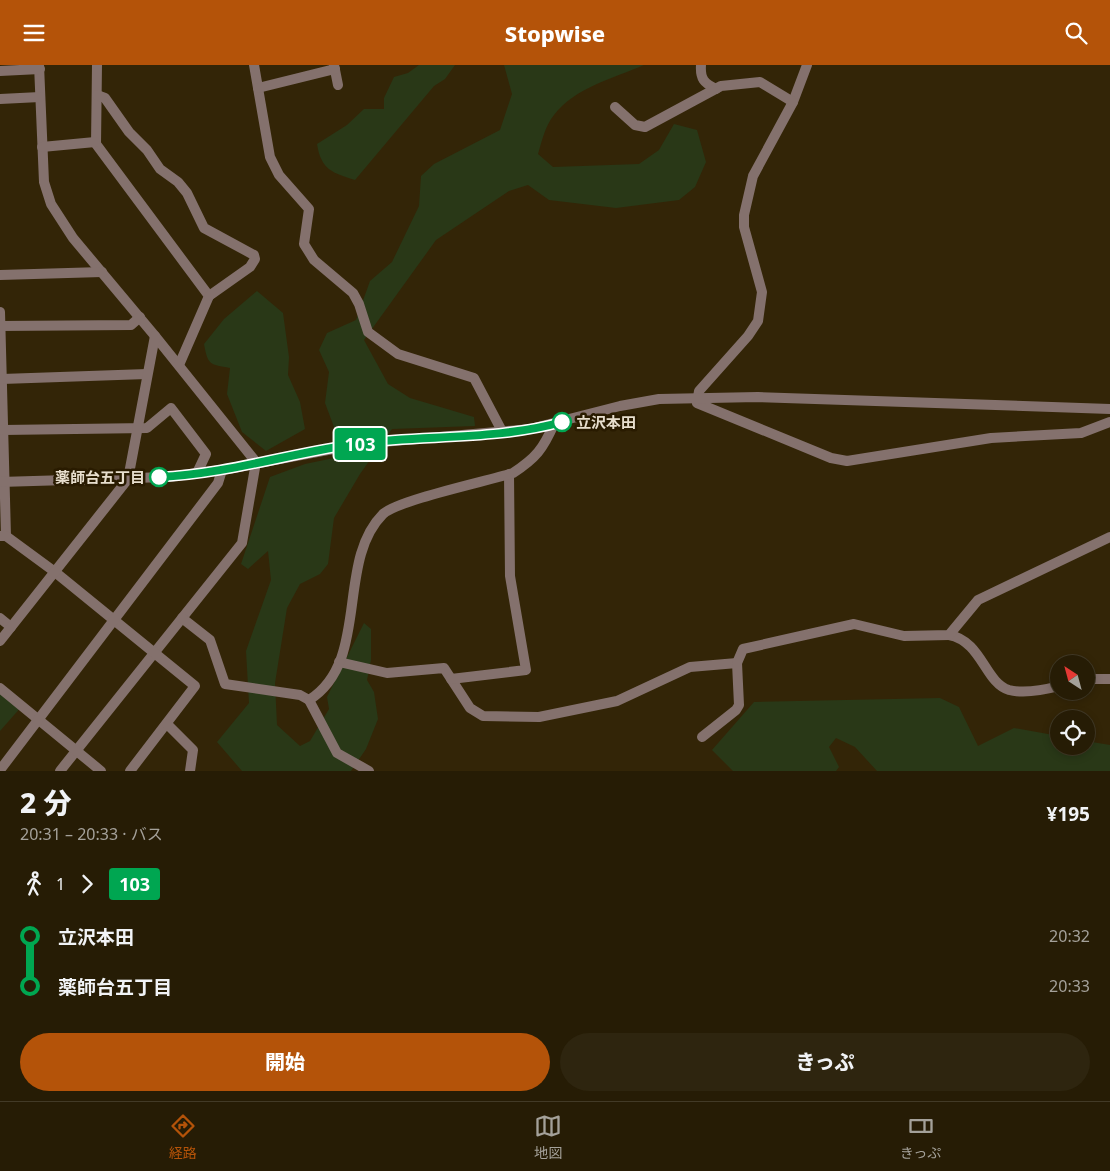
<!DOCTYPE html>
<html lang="ja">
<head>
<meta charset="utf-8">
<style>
  body { margin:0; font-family:"Noto Sans","Noto Sans JP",sans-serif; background:#2e250f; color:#f1f3f6; height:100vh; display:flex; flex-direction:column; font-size:19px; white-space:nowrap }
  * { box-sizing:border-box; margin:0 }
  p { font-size:16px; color:#a4a19a }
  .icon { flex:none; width:28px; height:28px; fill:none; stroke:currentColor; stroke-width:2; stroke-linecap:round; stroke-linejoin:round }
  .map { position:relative; height:706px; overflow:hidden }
  .panel { display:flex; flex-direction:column; background:#261c05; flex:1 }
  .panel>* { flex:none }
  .badge { padding:0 10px; border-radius:4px; font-size:18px; line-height:32px }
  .needle { width:32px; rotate:324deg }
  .buttons { position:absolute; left:1050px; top:590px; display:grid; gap:10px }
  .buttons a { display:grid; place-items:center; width:45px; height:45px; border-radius:50%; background:#261c05; box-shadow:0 2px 8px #0003,0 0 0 1px #423a27; font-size:25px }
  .map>.badge { position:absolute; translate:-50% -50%; box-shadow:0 0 0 2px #fff }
  .legs { display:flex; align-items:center; gap:8px; height:55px; padding:0 20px; font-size:16px }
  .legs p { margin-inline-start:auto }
  .headline { display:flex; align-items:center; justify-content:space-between; height:85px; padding:0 20px }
  h1 { font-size:28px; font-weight:800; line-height:38px }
  .button { display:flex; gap:10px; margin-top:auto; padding:10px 20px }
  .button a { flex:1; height:58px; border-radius:30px; background:#b45309; color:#fff; font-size:20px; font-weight:800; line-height:58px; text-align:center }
  .button a+a { background:#2e250f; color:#f1f3f6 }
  ul { padding:0 20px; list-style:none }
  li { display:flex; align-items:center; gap:18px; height:50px; font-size:19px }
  li i { display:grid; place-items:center; width:8px; height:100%; margin:0 6px; background:currentColor }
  li i::after { content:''; width:12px; height:12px; margin:-6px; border:4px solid; border-radius:50%; background:#261c05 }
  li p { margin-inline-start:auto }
  li:first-child i { background:linear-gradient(#0000 50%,currentColor 0) }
  li:last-child i { background:linear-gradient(currentColor 50%,#0000 0) }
  header { display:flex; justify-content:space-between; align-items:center; height:65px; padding:0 20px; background:#b45309; color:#fff; font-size:22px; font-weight:800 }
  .tabs { display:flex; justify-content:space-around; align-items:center; height:70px; border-top:1px solid #423a27; background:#261c05; font-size:14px; color:#a4a19a }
  .tabs a { display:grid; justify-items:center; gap:2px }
  .tabs .active { color:#b45309 }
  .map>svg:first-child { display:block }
  .green { fill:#293817 }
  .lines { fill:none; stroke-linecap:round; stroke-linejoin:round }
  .minor { stroke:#84716d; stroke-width:10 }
  .line-1-casing { stroke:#fff; stroke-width:11 }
  .line-1 { stroke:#00a651; stroke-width:8 }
  .stop-1-dot { fill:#fff; stroke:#00a651; stroke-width:2.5 }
  .labels { text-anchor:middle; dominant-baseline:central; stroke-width:5; stroke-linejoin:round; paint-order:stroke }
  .stop-label { font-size:15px; font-weight:bold; fill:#e7decd; stroke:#291b00; text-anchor:start }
</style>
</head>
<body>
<header><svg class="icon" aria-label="menu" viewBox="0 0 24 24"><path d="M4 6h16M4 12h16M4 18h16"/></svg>Stopwise<svg class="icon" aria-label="search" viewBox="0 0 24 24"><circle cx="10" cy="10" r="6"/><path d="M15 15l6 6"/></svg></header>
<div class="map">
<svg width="1110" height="706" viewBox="0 0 1110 706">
  <rect width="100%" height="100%" fill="#332507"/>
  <g class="green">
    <path d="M 419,0 L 455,0 L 445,14 L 434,21 L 355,115 C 333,108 321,105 317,79 L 347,60 L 364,44 L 384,44 L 384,33 L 394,12 L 408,8 Z"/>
    <path d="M 504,0 L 644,0 C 614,13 574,23 554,50 C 545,61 542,76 538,89 L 553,102 L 639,99 L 659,85 L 674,59 L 697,65 L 706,97 L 695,122 L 679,135 L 616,143 L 549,135 L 528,120 L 509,126 L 436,175 L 364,275 L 388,319 L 410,333 L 474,352 L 475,361 L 392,364 L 360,409 L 334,453 L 328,499 L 320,509 L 300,519 L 287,543 L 275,618 L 277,660 L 300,681 L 310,676 L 329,644 L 327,632 L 364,558 L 371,564 L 371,595 L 367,615 L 374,627 L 378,654 L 366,684 L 351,706 L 242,706 L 217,677 L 249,638 L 246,586 L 271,515 L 268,486 L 248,504 L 241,499 L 270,412 L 305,399 L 334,393 L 334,362 L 325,338 L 329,307 L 319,285 L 327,268 L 356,255 L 370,216 L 392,197 L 419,141 L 421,111 L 434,99 L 500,65 L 512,29 Z"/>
    <path d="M 257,226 L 283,248 L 289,292 L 288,310 L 300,337 L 305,364 L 266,386 L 242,367 L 227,329 L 230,303 C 210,299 208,301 204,279 L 224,254 Z"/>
    <path d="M 0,623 L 22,641 L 0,666 Z"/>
    <path d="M 940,633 L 959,642 L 978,681 L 1014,663 L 1059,671 L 1059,681 L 1086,681 L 1086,676 L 1110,680 L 1110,706 L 877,706 L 855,682 L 836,673 L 829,682 L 839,702 L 836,706 L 733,706 L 712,685 L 754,637 Z"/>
  </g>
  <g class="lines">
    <g class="minor">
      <path d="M 39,0 L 44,117 L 51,139 L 73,173 L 155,271 L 256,397 L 242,478 L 60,706"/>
      <path d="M 97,0 L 96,79 L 209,231 L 179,300"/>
      <path d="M 254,0 L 270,92 L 279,110 L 309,144 L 304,179 L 314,195 L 353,228 L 359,239 L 368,267 L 398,289 L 474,313 L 503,368"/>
      <path d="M 334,0 L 338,20"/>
      <path d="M 701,0 C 700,14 704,18 716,24"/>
      <path d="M 807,0 L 793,37 L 753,111 L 744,150 L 744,162 L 762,227 L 758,256 L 748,271 L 699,326 L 697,338 L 831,393 L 847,396 L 991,373 L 1081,368 L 1110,357"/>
      <path d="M 0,6 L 40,4"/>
      <path d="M 258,23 L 335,4"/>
      <path d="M 97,30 L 105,33 L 129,67 L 147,85 L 160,104 L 178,117 L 187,128 L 204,163 L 254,190 L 255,194 L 250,202 L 209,231"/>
      <path d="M 0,34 L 40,32"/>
      <path d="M 615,42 L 635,60 L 645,62 L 721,21 L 760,17 L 793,37"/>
      <path d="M 42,82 L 95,77"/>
      <path d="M 0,210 L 102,207"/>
      <path d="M 0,247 L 6,471"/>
      <path d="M 0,261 L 131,260 L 140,252"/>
      <path d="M 2,314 L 147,309"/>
      <path d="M 3,365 L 147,363 L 171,343 L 206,389 L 197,408"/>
      <path d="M 0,417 L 167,412 L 222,405 L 360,379 L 530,364 L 620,341 L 659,334 L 758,332 L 1110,344"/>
      <path d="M 0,471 L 6,471 L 55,507 L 195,621 L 130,706"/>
      <path d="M 0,553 L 11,562"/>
      <path d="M 182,553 L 210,575 L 225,619 L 300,630 L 309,635 L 337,688 L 369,706"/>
      <path d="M 949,570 C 982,576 985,618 1009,625 C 1025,629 1044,625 1059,621"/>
      <path d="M 0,576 L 128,414 L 155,271"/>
      <path d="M 339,597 L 387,608 L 444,603 L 470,643 L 483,651 L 539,652 L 617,636 L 690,602 L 737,598"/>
      <path d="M 451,614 L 526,605 L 510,511 L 509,409"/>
      <path d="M 1086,614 L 1110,614"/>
      <path d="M 0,623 L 101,706"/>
      <path d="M 309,635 C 371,596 335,497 383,449 C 398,435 488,416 513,408 C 536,393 543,384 554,359"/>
      <path d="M 167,659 L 193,685 L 190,706"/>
      <path d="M 702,672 L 736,645 L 739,640 L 737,598 L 743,584 L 854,559 L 904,571 L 949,570 L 978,535 L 1110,472"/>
      <path d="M 0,705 L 218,418 L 222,405"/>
    </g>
  </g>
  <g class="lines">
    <defs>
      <path id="line-1" d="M 159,412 C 228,409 294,387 362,378 C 429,370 498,375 562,357"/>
    </defs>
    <use href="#line-1" class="line-1-casing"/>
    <use href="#line-1" class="line-1"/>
  </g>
  <g class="stop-1-dot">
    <circle cx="562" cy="357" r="9"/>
    <circle cx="159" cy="412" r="9"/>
  </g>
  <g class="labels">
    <g class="stop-label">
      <text x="576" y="357">立沢本田</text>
      <text x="145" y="412" text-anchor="end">薬師台五丁目</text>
    </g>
  </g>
</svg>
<div class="buttons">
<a><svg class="needle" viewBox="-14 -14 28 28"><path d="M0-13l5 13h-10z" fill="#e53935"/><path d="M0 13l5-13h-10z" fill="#a4a19a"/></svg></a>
<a><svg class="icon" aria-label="locate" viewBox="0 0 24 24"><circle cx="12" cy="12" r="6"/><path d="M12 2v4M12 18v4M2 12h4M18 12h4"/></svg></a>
</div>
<b class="badge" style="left:360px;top:379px;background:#00a651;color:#fff">103</b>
</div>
<section class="panel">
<div class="headline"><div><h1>2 分</h1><p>20:31 – 20:33 · バス</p></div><b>¥195</b></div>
<div class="legs"><svg class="icon" aria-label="walk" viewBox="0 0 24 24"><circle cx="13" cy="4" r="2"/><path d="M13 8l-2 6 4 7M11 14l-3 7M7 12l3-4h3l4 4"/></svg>1<svg class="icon" aria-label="forward" viewBox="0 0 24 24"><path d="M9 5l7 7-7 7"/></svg><b class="badge" style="background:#00a651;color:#fff">103</b></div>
<ul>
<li><i style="color:#00a651"></i><b>立沢本田</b><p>20:32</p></li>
<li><i style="color:#00a651"></i><b>薬師台五丁目</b><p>20:33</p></li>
</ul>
<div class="button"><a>開始</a><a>きっぷ</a></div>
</section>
<nav class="tabs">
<a class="active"><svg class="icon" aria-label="directions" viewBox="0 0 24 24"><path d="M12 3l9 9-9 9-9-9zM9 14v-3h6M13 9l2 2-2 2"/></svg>経路</a>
<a><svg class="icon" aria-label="map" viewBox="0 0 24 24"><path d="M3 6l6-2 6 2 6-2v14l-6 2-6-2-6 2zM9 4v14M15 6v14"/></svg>地図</a>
<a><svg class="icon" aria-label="tickets" viewBox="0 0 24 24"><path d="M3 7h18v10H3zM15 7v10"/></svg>きっぷ</a>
</nav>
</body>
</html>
